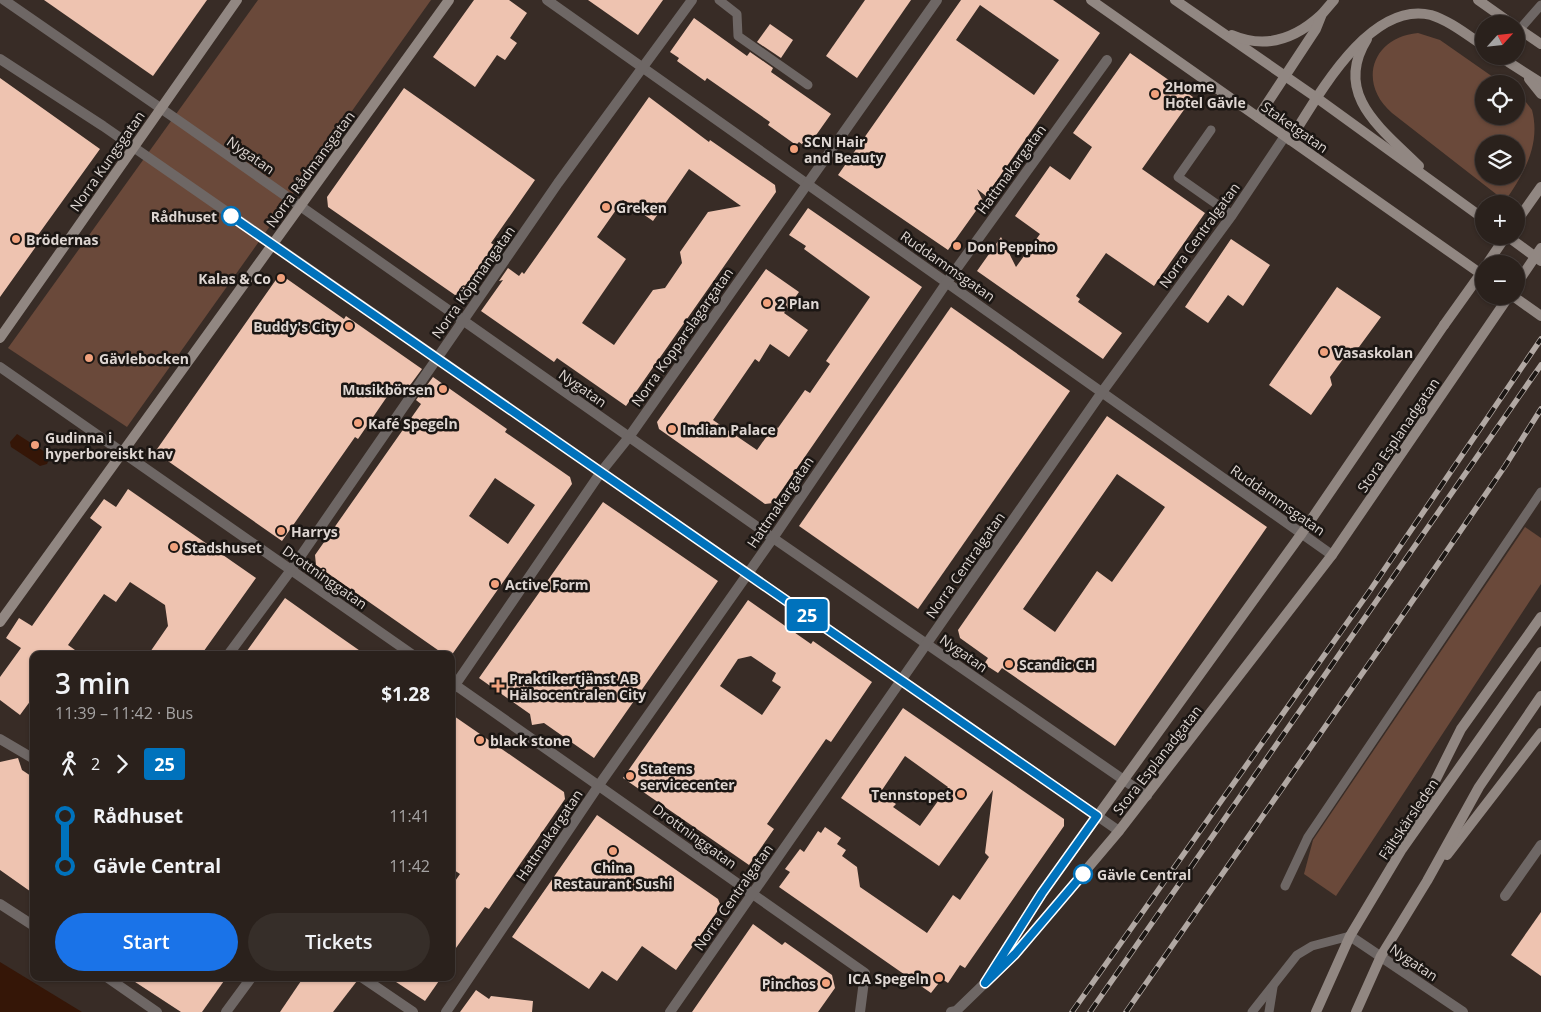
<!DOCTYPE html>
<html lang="en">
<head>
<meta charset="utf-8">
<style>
  body { margin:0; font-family:"Open Sans",sans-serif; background:#362e29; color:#f1f3f6; height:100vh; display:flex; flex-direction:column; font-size:19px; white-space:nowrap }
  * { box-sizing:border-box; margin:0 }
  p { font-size:16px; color:#a5a3a3 }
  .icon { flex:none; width:28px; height:28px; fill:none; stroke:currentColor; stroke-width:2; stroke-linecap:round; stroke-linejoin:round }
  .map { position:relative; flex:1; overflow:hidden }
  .drawer { position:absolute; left:30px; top:651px; width:425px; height:330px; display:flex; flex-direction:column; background:#2a211c; border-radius:10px; box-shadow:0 1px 4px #0004,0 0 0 1px #463e3b }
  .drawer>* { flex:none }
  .badge { padding:0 10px; border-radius:4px; font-size:18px; line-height:32px }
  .needle { width:32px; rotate:63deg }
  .tools { position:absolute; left:1475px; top:15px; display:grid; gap:10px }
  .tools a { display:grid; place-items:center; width:50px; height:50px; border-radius:50%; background:#2a211c; box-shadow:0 1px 4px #0004,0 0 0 1px #463e3b; font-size:25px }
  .map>.badge { position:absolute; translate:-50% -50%; box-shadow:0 0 0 2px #fff }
  .legs { display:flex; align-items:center; gap:8px; height:55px; padding:0 25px; font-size:16px }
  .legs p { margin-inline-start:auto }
  .head { display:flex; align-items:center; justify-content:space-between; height:85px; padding:0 25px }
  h1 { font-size:28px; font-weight:600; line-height:38px }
  .cta { display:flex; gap:10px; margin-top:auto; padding:10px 25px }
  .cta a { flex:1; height:58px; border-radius:30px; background:#1a73e8; color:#fff; font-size:20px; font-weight:600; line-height:58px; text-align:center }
  .cta a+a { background:#362e29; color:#f1f3f6 }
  ul { padding:0 25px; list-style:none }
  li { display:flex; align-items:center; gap:18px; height:50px; font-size:19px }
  li i { display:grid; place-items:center; width:8px; height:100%; margin:0 6px; background:currentColor }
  li i::after { content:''; width:12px; height:12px; margin:-6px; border:4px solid; border-radius:50%; background:#2a211c }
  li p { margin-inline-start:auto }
  li:first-child i { background:linear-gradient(#0000 50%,currentColor 0) }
  li:last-child i { background:linear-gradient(currentColor 50%,#0000 0) }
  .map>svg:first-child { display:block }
  .green { fill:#6a493a; fill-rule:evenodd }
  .water { fill:#351607 }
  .building { fill:#eec3b0; fill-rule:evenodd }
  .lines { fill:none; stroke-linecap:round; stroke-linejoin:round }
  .lane { stroke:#6e6765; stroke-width:9 }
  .street { stroke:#6e6765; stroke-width:10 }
  .secondary { stroke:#918782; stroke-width:10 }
  .rail-casing { stroke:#b1a8a3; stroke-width:5.5 }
  .rail { stroke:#1b1613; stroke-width:4; stroke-dasharray:11; stroke-linecap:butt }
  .secondary-bridge { stroke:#918782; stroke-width:10 }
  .line-1-casing { stroke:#fff; stroke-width:11 }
  .line-1 { stroke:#0072bc; stroke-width:8 }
  .poi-dot { fill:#f1a17c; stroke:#1b1613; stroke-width:2 }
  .stop-1-dot { fill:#fff; stroke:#0072bc; stroke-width:2.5 }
  .labels { text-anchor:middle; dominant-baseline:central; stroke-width:5; stroke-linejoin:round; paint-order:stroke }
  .poi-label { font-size:14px; font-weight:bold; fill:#ded6d2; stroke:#1b1613; text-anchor:start }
  .street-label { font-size:14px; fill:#ded6d2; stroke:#1b1613 }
  .stop-label { font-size:14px; font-weight:bold; fill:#ded6d2; stroke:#1b1613; text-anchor:end }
</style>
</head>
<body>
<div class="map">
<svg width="1541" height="1012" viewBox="0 0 1541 1012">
  <rect width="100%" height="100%" fill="#382c26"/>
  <g class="green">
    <path d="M 258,0 L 431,0 L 127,427 L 8,348 Z"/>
    <path d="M 1418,33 L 1440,40 L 1503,84 L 1484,84 L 1484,116 L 1516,116 L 1516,93 C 1523,98 1527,103 1532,110 C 1541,144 1524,174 1505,201 L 1392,113 C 1357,83 1372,37 1418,33 ZM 1484,144 L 1516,144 L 1516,176 L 1484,176 Z"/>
    <path d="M 1525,527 L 1541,538 L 1541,584 L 1336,896 L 1304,874 L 1313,840 Z"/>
  </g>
  <g class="water">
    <path d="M 17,434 L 48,454 L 50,457 L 47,464 L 40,466 L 11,447 L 10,442 Z"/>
    <path d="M 0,962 L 82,1012 L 0,1012 Z"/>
  </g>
  <g class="building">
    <path d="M 44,0 L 207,0 L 153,76 Z"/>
    <path d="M 474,0 L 509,0 L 527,13 L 510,38 L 517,43 L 505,60 L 497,55 L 475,87 L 433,57 Z"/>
    <path d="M 588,0 L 663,0 L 638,35 Z"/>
    <path d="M 865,0 L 911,0 L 857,78 L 826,56 Z"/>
    <path d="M 961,0 L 1053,0 L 1100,33 L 986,196 L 977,189 L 983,201 L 948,250 L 838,175 ZM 980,5 L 1059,60 L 1034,95 L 956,40 Z"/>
    <path d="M 694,18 L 747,56 L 750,52 L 773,68 L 771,72 L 831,114 L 807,148 L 799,142 L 796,145 L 768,125 L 770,122 L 707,78 L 705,81 L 677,61 L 679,58 L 670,52 Z"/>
    <path d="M 770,24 L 793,40 L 781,58 L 757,42 Z"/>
    <path d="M 1130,53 L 1193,97 L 1142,169 L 1205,213 L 1154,286 L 1106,253 L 1076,296 L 1080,299 L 1078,302 L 1122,333 L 1103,359 L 977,271 L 1001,237 L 1016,267 L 1040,234 L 1015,216 L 1050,166 L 1070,180 L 1092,147 L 1073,133 Z"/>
    <path d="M 0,78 L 100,149 L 38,235 L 42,238 L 0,297 Z"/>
    <path d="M 404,88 L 535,180 L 491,243 L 496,246 L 489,256 L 496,260 L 477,288 L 455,295 L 328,207 L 327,197 Z"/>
    <path d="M 649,97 L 709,142 L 710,140 L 775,185 L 776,192 L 626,406 L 557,358 L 554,362 L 481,311 L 503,280 L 499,281 L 508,268 L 519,276 L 522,272 L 524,274 ZM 689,169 L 741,206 L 708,212 L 680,252 L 682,263 L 665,288 L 653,290 L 614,345 L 582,323 L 626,259 L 597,237 L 623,200 L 653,221 Z"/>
    <path d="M 808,208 L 922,287 L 773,503 L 765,504 L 659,429 L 657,422 L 766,269 L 799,292 L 784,313 L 808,330 L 789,357 L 770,344 L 759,362 L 755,359 L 713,420 L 757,450 L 774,426 L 778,428 L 805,390 L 810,393 L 830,364 L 826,361 L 870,297 L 804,249 L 806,246 L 789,235 Z"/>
    <path d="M 1231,239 L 1270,265 L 1243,306 L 1228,295 L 1208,323 L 1185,307 Z"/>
    <path d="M 280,274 L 344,319 L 346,316 L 422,369 L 405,392 L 395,385 L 358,439 L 355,437 L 282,541 L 155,452 Z"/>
    <path d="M 1337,287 L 1381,317 L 1359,347 L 1351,348 L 1330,377 L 1332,385 L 1311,415 L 1269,385 Z"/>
    <path d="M 951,307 L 1070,391 L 918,609 L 799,526 Z"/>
    <path d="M 433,377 L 507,429 L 505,432 L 570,477 L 572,484 L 451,656 L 445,655 L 316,565 L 315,555 L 421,404 L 416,400 ZM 495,478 L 535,505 L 508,544 L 469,516 Z"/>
    <path d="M 1107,416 L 1267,527 L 1115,746 L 1002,668 L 998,673 L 984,664 L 988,658 L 960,638 L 958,630 ZM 1117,474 L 1165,507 L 1112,582 L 1097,571 L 1055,632 L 1023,609 Z"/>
    <path d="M 128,489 L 256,578 L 201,655 L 148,655 L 168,626 L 165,605 L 130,582 L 116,602 L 104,594 L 68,645 L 82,655 L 34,655 L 34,696 L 20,715 L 0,700 L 0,677 L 21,648 L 6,638 L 19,618 L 32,626 L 102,527 L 90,518 L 104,499 L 116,507 Z"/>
    <path d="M 603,502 L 718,581 L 594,758 L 544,723 L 532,725 L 530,714 L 479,678 Z"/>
    <path d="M 285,598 L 333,632 L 366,655 L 244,655 Z"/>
    <path d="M 748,600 L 811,644 L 813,641 L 872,682 L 831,742 L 826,739 L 767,824 L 774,829 L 749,865 L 623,778 ZM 751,656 L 776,673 L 772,681 L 781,687 L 762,715 L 720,686 L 738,659 Z"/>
    <path d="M 903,708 L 1064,819 L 1064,826 L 965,968 L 960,965 L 948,983 L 942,979 L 931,993 L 779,887 L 790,872 L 785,869 L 800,849 L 804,852 L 818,831 L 821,833 L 825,827 L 841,838 L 837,844 L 846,850 L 842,856 L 857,867 L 860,887 L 927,933 L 953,895 L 960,900 L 989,857 L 985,853 L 993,790 L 939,866 L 841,798 ZM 905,756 L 948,787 L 920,826 L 893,807 L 896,804 L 880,793 Z"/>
    <path d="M 451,714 L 564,792 L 565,799 L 489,909 L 485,907 L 451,955 L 451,887 L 460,874 L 451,868 Z"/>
    <path d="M 18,758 L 22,770 L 34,778 L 34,894 L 0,870 L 0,762 Z"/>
    <path d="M 597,815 L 718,899 L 720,904 L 719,909 L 676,970 L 642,946 L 617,981 L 602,971 L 589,989 L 512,937 Z"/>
    <path d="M 1541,912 L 1541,976 L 1511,955 Z"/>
    <path d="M 753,924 L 782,945 L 785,942 L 832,975 L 835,988 L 818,1012 L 692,1012 Z"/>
    <path d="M 129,978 L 226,978 L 202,1012 L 181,1012 Z"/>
    <path d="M 303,978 L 356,978 L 357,981 L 333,1012 L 280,1012 Z"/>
    <path d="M 390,978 L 441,978 L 425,1001 Z"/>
    <path d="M 476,990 L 489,999 L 491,996 L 533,1001 L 532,1012 L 460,1012 Z"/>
  </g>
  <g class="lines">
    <g class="lane">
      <path d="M 719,0 L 737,14 L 738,36 L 808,85"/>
      <path d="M 1520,29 L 1541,5"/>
      <path d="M 1211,130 L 1178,177 L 1232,215"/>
      <path d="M 1285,886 L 1308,837 L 1541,492"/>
      <path d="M 1252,1012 L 1297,955 L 1312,946 L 1350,936"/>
      <path d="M 1269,1012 L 1273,987"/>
    </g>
    <g class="street">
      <path d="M 4,0 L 182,123 L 773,538 L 1147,796"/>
      <path d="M 547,0 L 1332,555"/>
      <path d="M 0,59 L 103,126 L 1119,831"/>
      <path d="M 0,367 L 413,655"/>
      <path d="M 228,655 L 291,570 L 558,183 L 692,0"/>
      <path d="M 451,682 L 865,973 L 860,1012"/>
      <path d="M 451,691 L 601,472 L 629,437 L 937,0"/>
      <path d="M 0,739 L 34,759"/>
      <path d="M 1505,896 L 1541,845"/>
      <path d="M 0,904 L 34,926"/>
      <path d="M 1350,936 L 1463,1012"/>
      <path d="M 108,978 L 157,1012"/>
      <path d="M 363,978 L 413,1012"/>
      <path d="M 226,1012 L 251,978"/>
      <path d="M 446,1012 L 599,785 L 773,538 L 947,282 L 1107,60"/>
      <path d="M 670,1012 L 1102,392 L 1232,215 L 1285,136"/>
      <path d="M 951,1012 L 956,1011 L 985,983"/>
    </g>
    <g class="secondary">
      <path d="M 1091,0 L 1484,276"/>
      <path d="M 1175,0 L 1317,98 L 1484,219"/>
      <path d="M 1478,0 L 1512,24"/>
      <path d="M 1516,27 L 1541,44"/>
      <path d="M 1232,35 C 1265,49 1295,39 1321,15"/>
      <path d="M 1367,39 C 1332,95 1383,130 1419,166"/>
      <path d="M 1499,56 L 1541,83"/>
      <path d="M 1529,79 L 1541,94"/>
      <path d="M 1258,117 L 1316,29 L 1322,14 L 1334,0"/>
      <path d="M 1290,140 C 1317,98 1369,0 1431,15 C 1450,21 1467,35 1484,46"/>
      <path d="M 1516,222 L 1541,187"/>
      <path d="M 1507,236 L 1541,261"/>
      <path d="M 1487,264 L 1506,236"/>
      <path d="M 1513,296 L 1541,316"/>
      <path d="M 0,338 L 237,0"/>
      <path d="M 0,622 L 449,0"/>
      <path d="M 1415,821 L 1461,729 L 1541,617"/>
      <path d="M 1447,855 L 1541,733"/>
      <path d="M 994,969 L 1042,893 L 1302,533 L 1444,325"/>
      <path d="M 985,983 L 1015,954 L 1119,831 L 1332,555 L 1509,296"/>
      <path d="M 1316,1012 L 1350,936 L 1402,849 L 1541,652"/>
      <path d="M 1356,1012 L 1381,956 L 1427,881 L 1479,787 L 1541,696"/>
    </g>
    <defs>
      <g id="rail">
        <path d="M 1072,1012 L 1371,589 L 1541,339"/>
        <path d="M 1090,1012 L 1541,365"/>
        <path d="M 1126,1012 L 1387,638 L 1505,466 L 1541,409"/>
      </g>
    </defs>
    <use href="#rail" class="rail-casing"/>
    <use href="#rail" class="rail"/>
    <g class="secondary-bridge">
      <path d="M 1516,285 L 1541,248"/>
      <path d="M 1444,325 L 1484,269"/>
    </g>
  </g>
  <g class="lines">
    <defs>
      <path id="line-1" d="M 231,216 L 1097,816 L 1042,893 L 985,983 L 1015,954 L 1083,874"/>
    </defs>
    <use href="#line-1" class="line-1-casing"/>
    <use href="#line-1" class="line-1"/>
  </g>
  <g class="poi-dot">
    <circle cx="1155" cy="94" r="5"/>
    <circle cx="794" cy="149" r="5"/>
    <circle cx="606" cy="207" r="5"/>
    <circle cx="16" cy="239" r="5"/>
    <circle cx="957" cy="246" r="5"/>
    <circle cx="281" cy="278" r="5"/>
    <circle cx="767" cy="303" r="5"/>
    <circle cx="349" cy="326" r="5"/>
    <circle cx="1324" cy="352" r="5"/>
    <circle cx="89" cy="358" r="5"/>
    <circle cx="443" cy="389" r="5"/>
    <circle cx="358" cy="423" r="5"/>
    <circle cx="672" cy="429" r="5"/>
    <circle cx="35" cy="445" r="5"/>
    <circle cx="281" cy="531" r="5"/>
    <circle cx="174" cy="547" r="5"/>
    <circle cx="495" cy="584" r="5"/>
    <circle cx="1009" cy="664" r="5"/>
    <path d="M495.5 678.5h5v5h5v5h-5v5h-5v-5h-5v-5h5z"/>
    <circle cx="480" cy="740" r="5"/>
    <circle cx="630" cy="776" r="5"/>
    <circle cx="961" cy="794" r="5"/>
    <circle cx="613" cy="851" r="5"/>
    <circle cx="939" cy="978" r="5"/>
    <circle cx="826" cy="983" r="5"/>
  </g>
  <g class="stop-1-dot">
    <circle cx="231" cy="216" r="9"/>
    <circle cx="1083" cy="874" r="9"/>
  </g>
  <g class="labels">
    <g class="poi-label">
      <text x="1165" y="86">2Home<tspan x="1165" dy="16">Hotel Gävle</tspan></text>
      <text x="804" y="141">SCN Hair<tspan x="804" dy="16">and Beauty</tspan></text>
      <text x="616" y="207">Greken</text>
      <text x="26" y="239">Brödernas</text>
      <text x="967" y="246">Don Peppino</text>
      <text x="271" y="278" text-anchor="end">Kalas &amp; Co</text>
      <text x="777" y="303">2 Plan</text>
      <text x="339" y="326" text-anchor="end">Buddy's City</text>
      <text x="1334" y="352">Vasaskolan</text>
      <text x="99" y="358">Gävlebocken</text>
      <text x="433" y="389" text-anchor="end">Musikbörsen</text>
      <text x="368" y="423">Kafé Spegeln</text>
      <text x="682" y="429">Indian Palace</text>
      <text x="45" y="437">Gudinna i<tspan x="45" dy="16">hyperboreiskt hav</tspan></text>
      <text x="291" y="531">Harrys</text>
      <text x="184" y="547">Stadshuset</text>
      <text x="505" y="584">Active Form</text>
      <text x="1019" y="664">Scandic CH</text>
      <text x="509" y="678">Praktikertjänst AB<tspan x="509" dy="16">Hälsocentralen City</tspan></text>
      <text x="490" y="740">black stone</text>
      <text x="640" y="768">Statens<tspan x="640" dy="16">servicecenter</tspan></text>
      <text x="951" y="794" text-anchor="end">Tennstopet</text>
      <text x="613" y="867" text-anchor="middle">China<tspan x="613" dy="16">Restaurant Sushi</tspan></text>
      <text x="929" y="978" text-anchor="end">ICA Spegeln</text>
      <text x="816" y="983" text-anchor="end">Pinchos</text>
    </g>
    <g class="street-label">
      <text transform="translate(1295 127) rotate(35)">Staketgatan</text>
      <text transform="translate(251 155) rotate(35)">Nygatan</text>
      <text transform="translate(107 161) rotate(-55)">Norra Kungsgatan</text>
      <text transform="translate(310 169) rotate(-54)">Norra Rådmansgatan</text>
      <text transform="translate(1011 169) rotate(-54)">Hattmakargatan</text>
      <text transform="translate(1199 235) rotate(-54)">Norra Centralgatan</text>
      <text transform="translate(948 266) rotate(35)">Ruddammsgatan</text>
      <text transform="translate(473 282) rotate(-55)">Norra Köpmangatan</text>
      <text transform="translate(682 337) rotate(-55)">Norra Kopparslagargatan</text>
      <text transform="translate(583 388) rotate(35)">Nygatan</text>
      <text transform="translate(1398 435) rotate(-56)">Stora Esplanadgatan</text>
      <text transform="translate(1278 500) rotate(35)">Ruddammsgatan</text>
      <text transform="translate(780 502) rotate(-56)">Hattmakargatan</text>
      <text transform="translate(965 565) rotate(-55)">Norra Centralgatan</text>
      <text transform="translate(325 577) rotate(35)">Drottninggatan</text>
      <text transform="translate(964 653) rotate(35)">Nygatan</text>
      <text transform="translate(1157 760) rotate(-52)">Stora Esplanadgatan</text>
      <text transform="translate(1408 819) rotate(-56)">Fältskärsleden</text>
      <text transform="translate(549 835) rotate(-56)">Hattmakargatan</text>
      <text transform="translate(695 836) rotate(36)">Drottninggatan</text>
      <text transform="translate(733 897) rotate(-55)">Norra Centralgatan</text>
      <text transform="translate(1414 962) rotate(34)">Nygatan</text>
    </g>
    <g class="stop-label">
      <text x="217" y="216">Rådhuset</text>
      <text x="1097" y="874" text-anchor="start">Gävle Central</text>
    </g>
  </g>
</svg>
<div class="tools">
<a><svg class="needle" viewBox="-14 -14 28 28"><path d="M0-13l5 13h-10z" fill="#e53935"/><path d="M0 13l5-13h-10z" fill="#a5a3a3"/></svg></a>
<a><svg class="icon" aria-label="locate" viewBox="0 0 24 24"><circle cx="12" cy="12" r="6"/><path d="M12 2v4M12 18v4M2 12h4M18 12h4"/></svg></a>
<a><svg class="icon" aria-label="layers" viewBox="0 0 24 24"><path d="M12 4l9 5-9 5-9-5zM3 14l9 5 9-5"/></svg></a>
<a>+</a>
<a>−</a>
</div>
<b class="badge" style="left:807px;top:615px;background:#0072bc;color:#fff">25</b>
<section class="drawer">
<div class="head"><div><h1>3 min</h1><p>11:39 – 11:42 · Bus</p></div><b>$1.28</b></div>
<div class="legs"><svg class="icon" aria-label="walk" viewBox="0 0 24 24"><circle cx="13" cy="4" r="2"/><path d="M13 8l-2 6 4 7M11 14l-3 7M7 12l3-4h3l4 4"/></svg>2<svg class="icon" aria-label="forward" viewBox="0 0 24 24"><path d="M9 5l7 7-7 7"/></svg><b class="badge" style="background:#0072bc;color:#fff">25</b></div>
<ul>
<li><i style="color:#0072bc"></i><b>Rådhuset</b><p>11:41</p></li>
<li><i style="color:#0072bc"></i><b>Gävle Central</b><p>11:42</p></li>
</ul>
<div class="cta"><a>Start</a><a>Tickets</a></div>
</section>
</div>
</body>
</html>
